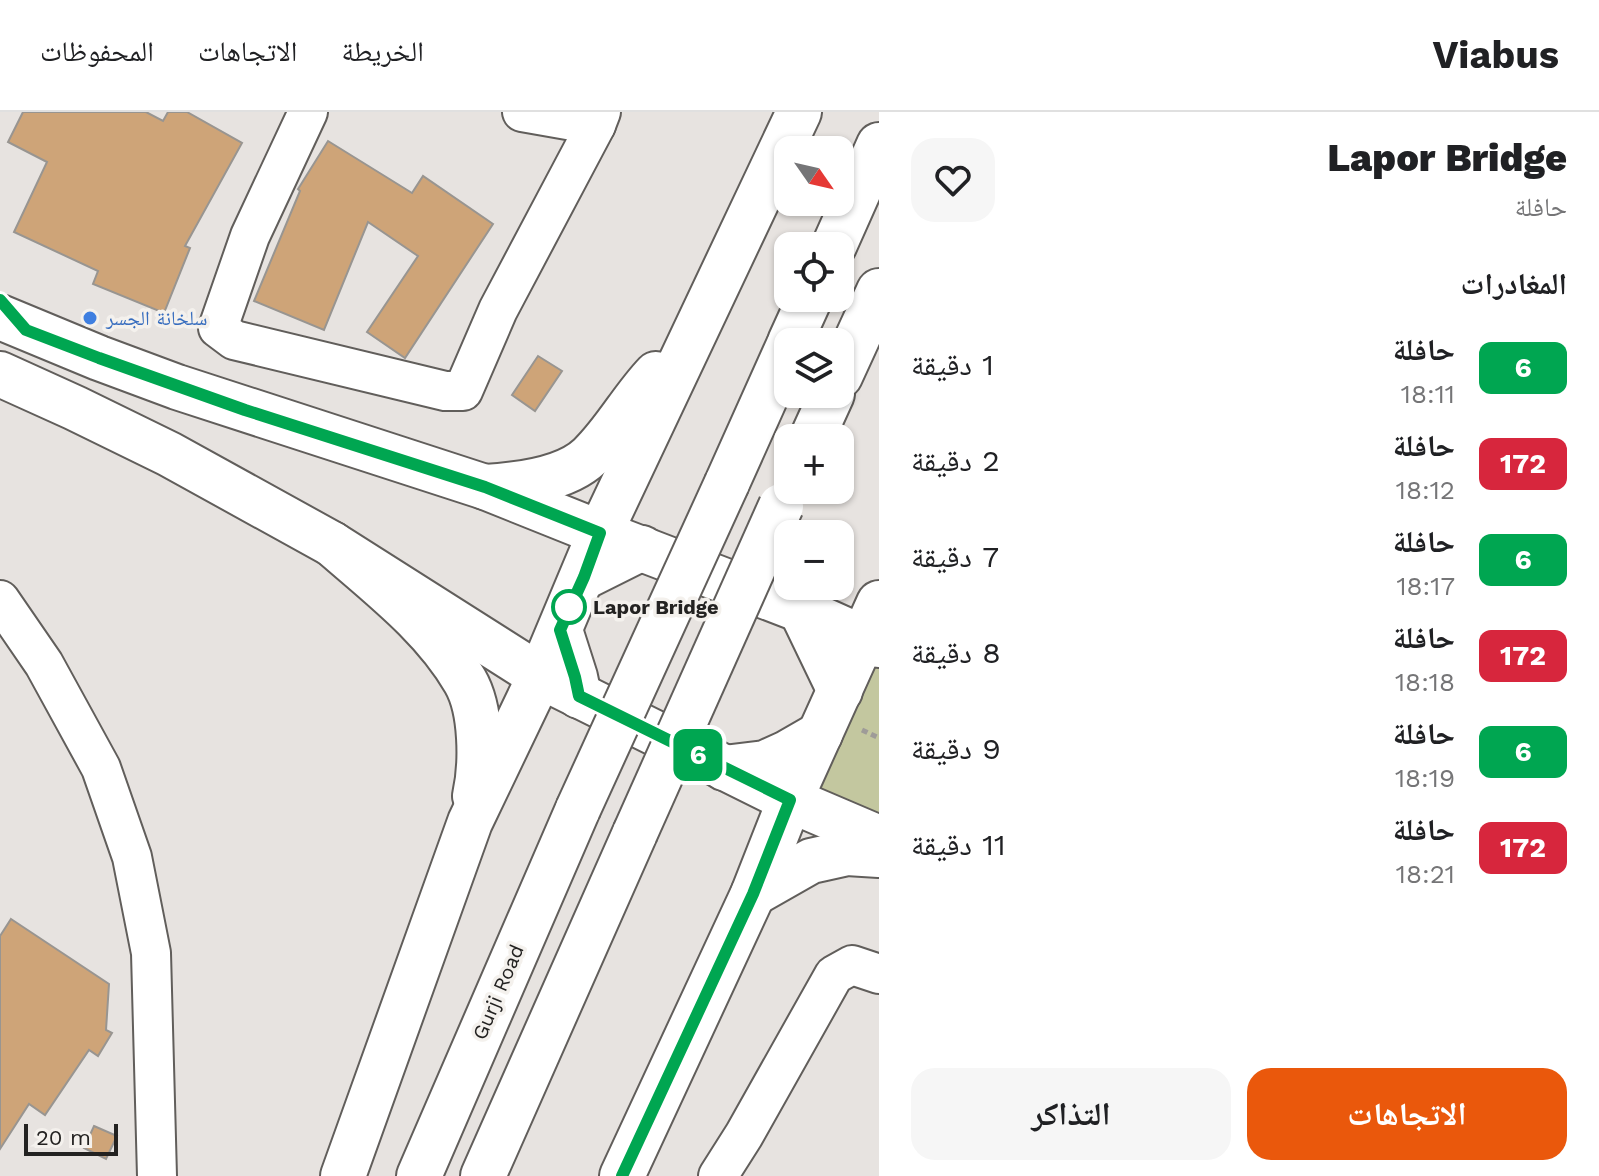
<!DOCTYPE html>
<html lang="ar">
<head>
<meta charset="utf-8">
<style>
  body { margin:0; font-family:"Work Sans","Noto Naskh Arabic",sans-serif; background:#f6f6f6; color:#202124; direction:rtl; height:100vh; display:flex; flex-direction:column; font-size:30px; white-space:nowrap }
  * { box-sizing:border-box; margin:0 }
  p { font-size:26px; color:#757577 }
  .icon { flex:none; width:44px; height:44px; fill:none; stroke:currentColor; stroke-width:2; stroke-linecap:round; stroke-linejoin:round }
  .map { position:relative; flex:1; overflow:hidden; direction:ltr }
  .panel { display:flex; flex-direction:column; background:#fff; width:720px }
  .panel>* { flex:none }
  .badge { padding:0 16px; border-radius:12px; font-size:28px; line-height:52px }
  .needle { width:52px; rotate:124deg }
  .buttons { position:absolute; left:774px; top:24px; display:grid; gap:16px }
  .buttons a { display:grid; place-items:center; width:80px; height:80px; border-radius:16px; background:#fff; box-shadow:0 2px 6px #0004; font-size:40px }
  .scale { position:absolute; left:24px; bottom:20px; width:94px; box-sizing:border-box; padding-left:8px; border:4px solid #232221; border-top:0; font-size:22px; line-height:28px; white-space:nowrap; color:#232221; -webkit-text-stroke:6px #f4f1ed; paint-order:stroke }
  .map>.badge { position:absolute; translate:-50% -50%; box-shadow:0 0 0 4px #fff }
  h2 { padding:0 32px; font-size:30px; line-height:72px }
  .round { display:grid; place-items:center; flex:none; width:84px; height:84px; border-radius:24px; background:#f6f6f6 }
  .overview { display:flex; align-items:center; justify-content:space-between; height:136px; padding:0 32px }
  h1 { font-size:38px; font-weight:800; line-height:60px }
  .primary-button { display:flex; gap:16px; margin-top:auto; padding:16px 32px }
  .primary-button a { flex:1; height:92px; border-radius:24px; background:#ea580c; color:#fff; font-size:32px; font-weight:800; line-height:92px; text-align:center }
  .primary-button a+a { background:#f6f6f6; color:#202124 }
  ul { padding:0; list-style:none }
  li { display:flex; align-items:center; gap:24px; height:96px; padding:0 32px }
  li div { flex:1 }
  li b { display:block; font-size:30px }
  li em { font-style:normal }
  li .badge { min-width:88px; font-weight:700; text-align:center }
  header { display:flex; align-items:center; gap:48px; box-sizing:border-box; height:112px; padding:0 40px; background:#fff; border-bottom:2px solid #e0e0e0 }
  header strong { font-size:38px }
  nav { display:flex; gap:44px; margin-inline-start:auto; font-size:28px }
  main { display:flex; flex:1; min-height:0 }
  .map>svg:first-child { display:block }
  .green { fill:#c3c79f }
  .building { fill:#cea478; stroke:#989591; stroke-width:2 }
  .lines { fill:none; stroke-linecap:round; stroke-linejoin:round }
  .minor-casing { stroke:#615e5b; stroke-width:42 }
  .major-casing { stroke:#615e5b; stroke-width:48 }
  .highway-casing { stroke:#615e5b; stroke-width:48 }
  .path { stroke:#9e9b98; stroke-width:5; stroke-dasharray:6 4; stroke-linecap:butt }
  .minor { stroke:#fff; stroke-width:38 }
  .major { stroke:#fff; stroke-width:44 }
  .highway { stroke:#fff; stroke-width:44 }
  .highway-bridge-casing { stroke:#615e5b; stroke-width:48; stroke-linecap:butt }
  .highway-bridge { stroke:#fff; stroke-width:44 }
  .line-casing { stroke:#fff; stroke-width:18 }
  .line { stroke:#00a651; stroke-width:12 }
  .shop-dot { fill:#3f7fe0; stroke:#f4f1ed; stroke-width:3 }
  .stop-dot { fill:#fff; stroke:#00a651; stroke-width:4 }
  .labels { text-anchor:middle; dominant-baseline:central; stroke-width:7; stroke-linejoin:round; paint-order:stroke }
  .shop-label { font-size:20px; fill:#366cbe; stroke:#f4f1ed; text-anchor:start }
  .stop-label { font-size:20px; font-weight:bold; fill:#232221; stroke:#f4f1ed; text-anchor:start }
  .street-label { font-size:20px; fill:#232221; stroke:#f4f1ed }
</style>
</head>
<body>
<header>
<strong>Viabus</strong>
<nav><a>الخريطة</a><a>الاتجاهات</a><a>المحفوظات</a></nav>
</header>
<main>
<section class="panel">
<div class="overview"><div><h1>Lapor Bridge</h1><p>حافلة</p></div><a class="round"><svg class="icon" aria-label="heart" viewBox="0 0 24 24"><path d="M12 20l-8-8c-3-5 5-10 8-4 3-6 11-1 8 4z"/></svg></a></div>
<h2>المغادرات</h2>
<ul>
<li><span class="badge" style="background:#00a651;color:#fff">6</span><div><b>حافلة</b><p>18:11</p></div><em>1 دقيقة</em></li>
<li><span class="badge" style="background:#d7263d;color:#fff">172</span><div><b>حافلة</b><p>18:12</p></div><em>2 دقيقة</em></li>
<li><span class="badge" style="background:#00a651;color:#fff">6</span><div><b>حافلة</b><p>18:17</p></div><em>7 دقيقة</em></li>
<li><span class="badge" style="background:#d7263d;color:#fff">172</span><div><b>حافلة</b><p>18:18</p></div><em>8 دقيقة</em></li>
<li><span class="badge" style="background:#00a651;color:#fff">6</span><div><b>حافلة</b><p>18:19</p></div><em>9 دقيقة</em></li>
<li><span class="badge" style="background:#d7263d;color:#fff">172</span><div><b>حافلة</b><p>18:21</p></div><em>11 دقيقة</em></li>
</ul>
<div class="primary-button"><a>الاتجاهات</a><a>التذاكر</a></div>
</section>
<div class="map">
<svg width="879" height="1064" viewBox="0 0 879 1064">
  <rect width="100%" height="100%" fill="#e7e3e0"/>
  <path class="green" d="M 874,552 L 879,554 L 879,709 L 819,681 Z"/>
  <g class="building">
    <path d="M 23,0 L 146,0 L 163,9 L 168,0 L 187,0 L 242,31 L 185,134 L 190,136 L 164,201 L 93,172 L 98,159 L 14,120 L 47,50 L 8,30 Z"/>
    <path d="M 328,29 L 412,81 L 423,64 L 493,112 L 405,246 L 367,220 L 418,144 L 368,110 L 324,218 L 254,189 L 300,79 L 298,77 Z"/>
    <path d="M 538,244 L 562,259 L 535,299 L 512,283 Z"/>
    <path d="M 11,807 L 109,872 L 106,918 L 112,921 L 98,944 L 89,938 L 45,1003 L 29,992 L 0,1037 L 0,824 Z"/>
    <path d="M 94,1014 L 117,1024 L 106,1047 L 84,1036 Z"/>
  </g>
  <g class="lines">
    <defs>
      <g id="minor">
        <path d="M 308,0 L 250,124 L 218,216 L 234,228 L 445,279 L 463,279 L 498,198 L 596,13"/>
        <path d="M 522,0 L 596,13 L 601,0"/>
        <path d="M 0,488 L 44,552 L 101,656 L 132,745 L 151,841 L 157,1064"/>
        <path d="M 718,1064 L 744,1023 L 834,863 L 852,853 L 879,862"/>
      </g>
      <g id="major">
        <path d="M 0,205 L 99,246 L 177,275 L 485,375 L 600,421 L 801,498 L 879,533"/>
        <path d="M 0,262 L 75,296 L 169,342 L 332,432 L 540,564 L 790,688 L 879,726"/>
      </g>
      <g id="highway">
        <path d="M 834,134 L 879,33"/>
        <path d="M 790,230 L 810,186"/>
        <path d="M 840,264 L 879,179"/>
        <path d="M 812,326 L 832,282"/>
        <path d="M 727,371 L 788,235"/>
        <path d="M 485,375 C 517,373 565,368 590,344 C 615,320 632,287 656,262"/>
        <path d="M 332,432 C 380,474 433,514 465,569 C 482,598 482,652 475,684"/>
        <path d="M 584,465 L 642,436"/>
        <path d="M 801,498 L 840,579"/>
        <path d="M 560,518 L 575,565 L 579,584"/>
        <path d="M 724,656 L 765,651 L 787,641 L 820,622"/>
        <path d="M 753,782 L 811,749 L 847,741 L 879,743"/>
        <path d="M 343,1064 L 470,710 L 540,564 L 600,421 L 799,0"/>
        <path d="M 419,1064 L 578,697"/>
        <path d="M 483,1064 L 635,721"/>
        <path d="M 622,1064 L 753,782 L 790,688 L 879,491"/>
      </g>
    </defs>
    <use href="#minor" class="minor-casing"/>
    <use href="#major" class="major-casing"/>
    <use href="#highway" class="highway-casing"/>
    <path class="path" d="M 862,618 L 879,626"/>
    <use href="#minor" class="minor"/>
    <use href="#major" class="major"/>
    <use href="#highway" class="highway"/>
    <defs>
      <g id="highway-bridge">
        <path d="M 578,697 L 727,371"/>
        <path d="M 635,721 L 781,394"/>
      </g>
    </defs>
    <use href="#highway-bridge" class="highway-bridge-casing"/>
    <use href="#highway-bridge" class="highway-bridge"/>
  </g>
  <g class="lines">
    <defs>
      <path id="line" d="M 0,188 L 26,218 L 99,246 L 245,298 L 485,375 L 600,421 L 584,465 L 560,518 L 575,565 L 579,584 L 790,688 L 753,782 L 622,1064"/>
    </defs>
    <use href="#line" class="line-casing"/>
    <use href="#line" class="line"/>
  </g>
  <circle class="shop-dot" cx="90" cy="206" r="8"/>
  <circle class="stop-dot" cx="569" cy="495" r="16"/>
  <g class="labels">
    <g class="shop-label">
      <text x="106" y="206">سلخانة الجسر</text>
    </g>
    <g class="stop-label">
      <text x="593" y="495">Lapor Bridge</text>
    </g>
    <g class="street-label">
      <text transform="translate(498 880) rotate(-67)">Gurji Road</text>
    </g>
  </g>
</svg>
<div class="buttons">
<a><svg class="needle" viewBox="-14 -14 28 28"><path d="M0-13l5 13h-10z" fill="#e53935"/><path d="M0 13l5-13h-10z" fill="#757577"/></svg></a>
<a><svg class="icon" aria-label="locate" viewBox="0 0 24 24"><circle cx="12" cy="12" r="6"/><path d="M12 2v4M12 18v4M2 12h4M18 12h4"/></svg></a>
<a><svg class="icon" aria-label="layers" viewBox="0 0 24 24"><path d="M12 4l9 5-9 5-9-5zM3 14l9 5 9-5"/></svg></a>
<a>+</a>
<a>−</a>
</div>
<div class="scale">20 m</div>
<b class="badge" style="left:698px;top:643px;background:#00a651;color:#fff">6</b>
</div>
</main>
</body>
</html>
